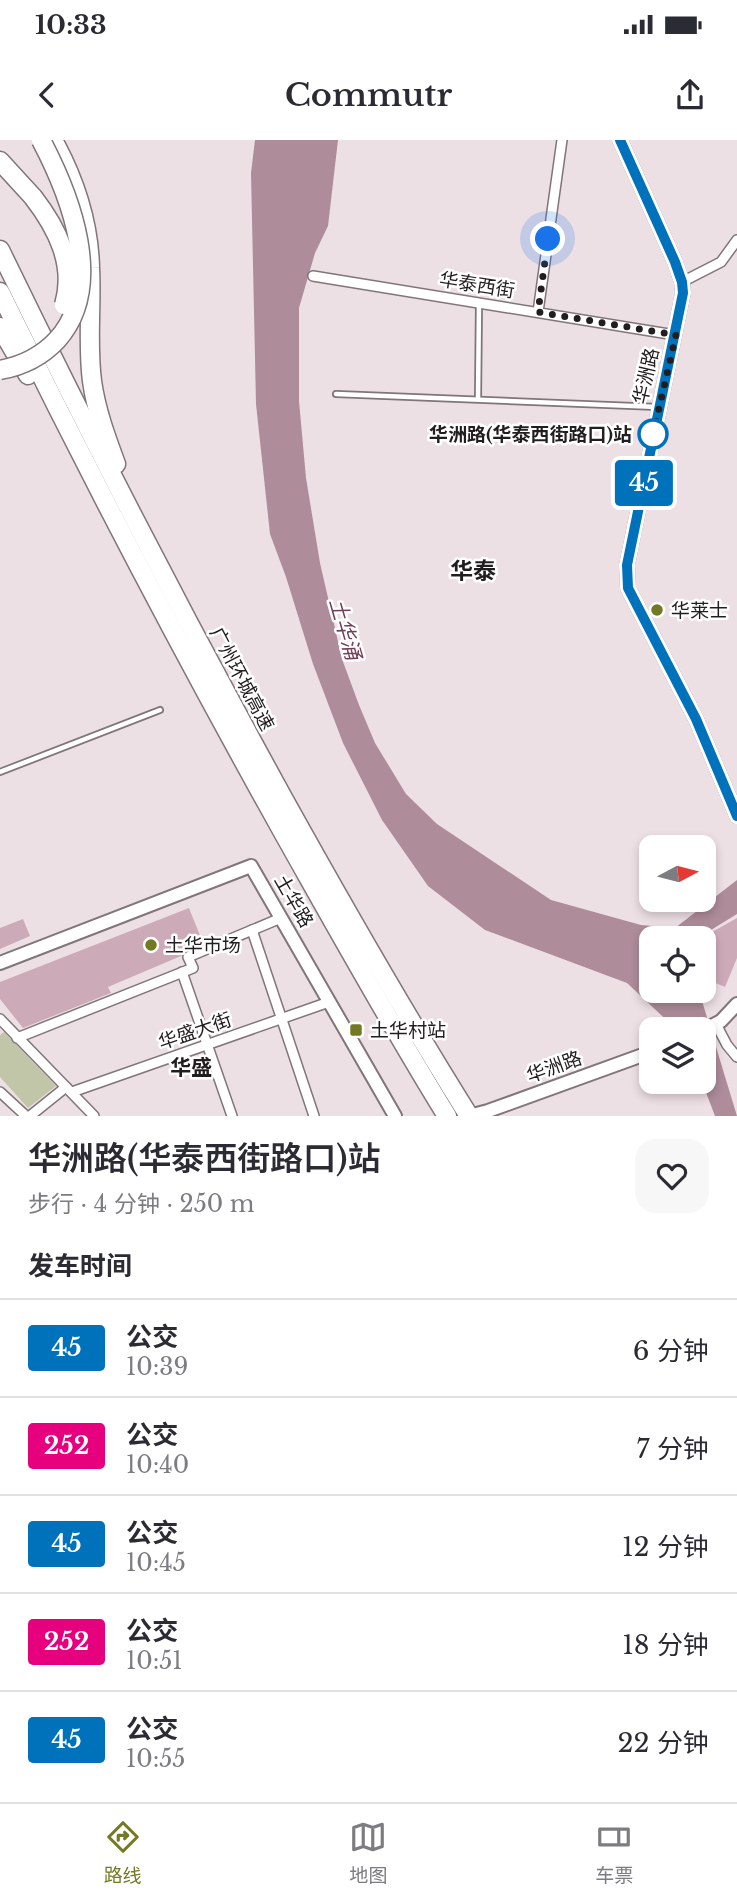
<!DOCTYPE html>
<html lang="zh">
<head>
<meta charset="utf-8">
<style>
  body { margin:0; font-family:"Libre Baskerville","Noto Sans SC",serif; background:#f7f7f7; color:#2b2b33; height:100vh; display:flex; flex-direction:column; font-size:26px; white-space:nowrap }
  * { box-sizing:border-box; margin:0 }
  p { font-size:23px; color:#7c7c81 }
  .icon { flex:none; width:38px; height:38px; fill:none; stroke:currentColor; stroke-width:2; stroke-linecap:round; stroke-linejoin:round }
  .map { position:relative; height:976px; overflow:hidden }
  .drawer { display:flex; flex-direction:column; background:#fff; flex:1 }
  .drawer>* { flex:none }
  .badge { padding:0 14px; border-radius:5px; font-size:24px; line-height:46px }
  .needle { width:46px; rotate:83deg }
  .buttons { position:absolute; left:639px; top:695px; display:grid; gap:14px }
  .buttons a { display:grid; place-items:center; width:77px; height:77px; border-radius:14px; background:#fff; box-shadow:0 4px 10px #0003; font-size:35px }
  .you { position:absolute; width:35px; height:35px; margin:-18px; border:5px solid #fff; border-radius:50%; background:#1a73e8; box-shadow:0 0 0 10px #1a73e833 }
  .map>.badge { position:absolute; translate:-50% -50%; box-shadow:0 0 0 4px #fff }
  h2 { padding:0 28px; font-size:26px; line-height:63px }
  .round { display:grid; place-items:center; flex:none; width:74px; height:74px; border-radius:21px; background:#f7f7f7 }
  .summary { display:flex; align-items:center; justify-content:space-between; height:119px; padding:0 28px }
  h1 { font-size:33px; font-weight:600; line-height:52px }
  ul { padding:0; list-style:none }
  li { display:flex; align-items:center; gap:21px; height:98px; padding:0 28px; border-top:2px solid #e1e1e2 }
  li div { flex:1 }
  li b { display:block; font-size:26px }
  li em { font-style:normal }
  li .badge { min-width:77px; font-weight:700; text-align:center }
  .status { display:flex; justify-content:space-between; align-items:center; height:49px; padding:0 35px; background:#fff; direction:ltr }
  .status svg { height:19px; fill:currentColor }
  header { display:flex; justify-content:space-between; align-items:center; height:91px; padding:0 28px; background:#fff; font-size:32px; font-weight:600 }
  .tabs { display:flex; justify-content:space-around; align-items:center; height:98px; border-top:2px solid #e1e1e2; background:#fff; font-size:19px; color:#7c7c81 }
  .tabs a { display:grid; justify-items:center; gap:4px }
  .tabs .current { color:#747a24 }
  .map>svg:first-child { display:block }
  .green { fill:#c2c6a8 }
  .water { fill:#ae8c99 }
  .building { fill:#cdaab8 }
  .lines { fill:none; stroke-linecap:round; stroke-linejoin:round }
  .lane-casing { stroke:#807579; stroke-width:8 }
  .street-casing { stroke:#807579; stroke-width:12 }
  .secondary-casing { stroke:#807579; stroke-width:16 }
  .highway-casing { stroke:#807579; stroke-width:21 }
  .lane { stroke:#fff; stroke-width:4.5 }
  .street { stroke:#fff; stroke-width:9 }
  .secondary { stroke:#fff; stroke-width:12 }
  .highway { stroke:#fff; stroke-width:18 }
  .highway-bridge-casing { stroke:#807579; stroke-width:21; stroke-linecap:butt }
  .highway-bridge { stroke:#fff; stroke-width:18 }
  .line-casing { stroke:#fff; stroke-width:16 }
  .line { stroke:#0072bc; stroke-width:10 }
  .walk { stroke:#221d1f; stroke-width:7; stroke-dasharray:0 12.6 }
  .stop-dot { fill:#fff; stroke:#0072bc; stroke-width:3.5 }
  .poi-dot { fill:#747a24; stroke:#fff; stroke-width:2.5 }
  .labels { text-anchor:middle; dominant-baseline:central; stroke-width:5; stroke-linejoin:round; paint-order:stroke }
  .street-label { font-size:19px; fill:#221d1f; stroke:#fff }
  .stop-label { font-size:19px; font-weight:bold; fill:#221d1f; stroke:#fff; text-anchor:end }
  .poi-label { font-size:19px; fill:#221d1f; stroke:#fff; text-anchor:start }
  .water-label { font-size:21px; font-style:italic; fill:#724157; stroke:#fff }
  .neighbourhood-label { font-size:21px; font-weight:bold; fill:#221d1f; stroke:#fff }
  .quarter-label { font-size:23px; font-weight:bold; fill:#221d1f; stroke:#fff }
</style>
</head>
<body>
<div class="status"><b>10:33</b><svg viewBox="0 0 49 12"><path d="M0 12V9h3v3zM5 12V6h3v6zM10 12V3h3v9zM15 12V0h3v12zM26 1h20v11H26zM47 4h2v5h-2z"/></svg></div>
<header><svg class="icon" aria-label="back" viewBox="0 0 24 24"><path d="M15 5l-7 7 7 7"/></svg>Commutr<svg class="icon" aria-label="share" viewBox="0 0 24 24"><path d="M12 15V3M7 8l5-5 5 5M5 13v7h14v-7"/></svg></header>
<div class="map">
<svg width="737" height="976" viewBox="0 0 737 976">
  <rect width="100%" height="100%" fill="#ede0e5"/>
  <path class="green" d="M 4,892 L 56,946 L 28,968 L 0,937 L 0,895 Z"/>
  <path class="water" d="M 255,0 L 338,0 L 328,86 L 315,113 L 299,168 L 299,261 L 306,338 L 320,423 L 342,519 L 359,565 L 375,603 L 406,654 L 437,684 L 551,760 L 641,785 L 675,788 L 737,740 L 737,774 L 698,798 L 651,798 L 651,850 L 699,851 L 737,976 L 715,976 L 702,942 L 704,942 L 704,889 L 676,889 L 627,843 L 485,790 L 428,746 L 382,680 L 343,603 L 313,524 L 286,437 L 270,394 L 256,264 L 251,33 Z"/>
  <g class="building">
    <path d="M 189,768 L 203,803 L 185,811 L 181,816 L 108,847 L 111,853 L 23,888 L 0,859 L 0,842 Z"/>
    <path d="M 737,778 L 737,818 L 725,847 L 704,838 L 704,809 L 712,792 Z"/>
    <path d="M 23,779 L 30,796 L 0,809 L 0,788 Z"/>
  </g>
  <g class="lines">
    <defs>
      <g id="lane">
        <path d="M 336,254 L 658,267"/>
        <path d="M 478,259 L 479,164"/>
        <path d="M 0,632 L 160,570"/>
      </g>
      <g id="street">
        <path d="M 313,136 L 675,195"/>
        <path d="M 682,142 L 721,122 L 737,100"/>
        <path d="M 538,172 L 562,0"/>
        <path d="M 252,790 L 314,976"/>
        <path d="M 182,832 L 232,976"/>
        <path d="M 0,879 L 94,976"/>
        <path d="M 716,884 L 727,905 L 737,917"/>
        <path d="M 17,898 L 193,828 L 188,817 L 281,778"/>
        <path d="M 0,952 L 26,976"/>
        <path d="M 72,952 L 329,862"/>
        <path d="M 30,976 L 66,947"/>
      </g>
      <g id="secondary">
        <path d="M 620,0 L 675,122 L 682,142 L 683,153 L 627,425 L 628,448 L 696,579 L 737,676"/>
        <path d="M 0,823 L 251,726 L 395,976"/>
        <path d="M 704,890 L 721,881 L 737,864"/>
        <path d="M 469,976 L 488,971 L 651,912"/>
      </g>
      <g id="highway">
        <path d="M 53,0 C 75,40 89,83 90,128 C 92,166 87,203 92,241 C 96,270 106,297 116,324"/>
        <path d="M 0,21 L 33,57"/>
        <path d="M 0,110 C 89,294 183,476 282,656 C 342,764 403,871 469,976"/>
        <path d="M 0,152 C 90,336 185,517 285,696 C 338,790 390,884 447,976"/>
        <path d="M 0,187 L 28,235"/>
      </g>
    </defs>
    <use href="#lane" class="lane-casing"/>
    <use href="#street" class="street-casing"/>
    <use href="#secondary" class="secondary-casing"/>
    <use href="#highway" class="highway-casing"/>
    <use href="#lane" class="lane"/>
    <use href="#street" class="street"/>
    <use href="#secondary" class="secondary"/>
    <use href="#highway" class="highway"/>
    <defs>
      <g id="highway-bridge">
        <path d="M 33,57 C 57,88 76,125 64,165"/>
        <path d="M 0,230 C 22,226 42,216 57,200 C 106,146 70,55 41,0"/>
      </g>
    </defs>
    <use href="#highway-bridge" class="highway-bridge-casing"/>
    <use href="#highway-bridge" class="highway-bridge"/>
  </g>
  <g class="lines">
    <defs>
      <path id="line" d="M 620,0 L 675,122 L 682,142 L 683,153 L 627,425 L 628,448 L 696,579 L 737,676"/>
    </defs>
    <use href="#line" class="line-casing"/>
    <use href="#line" class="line"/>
    <path class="walk" d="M 548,99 L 538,172 L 676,195 L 653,294"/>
  </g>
  <circle class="stop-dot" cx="653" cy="294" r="14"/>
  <g class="poi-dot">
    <circle cx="657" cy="470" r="7"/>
    <circle cx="151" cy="805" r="7"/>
    <rect x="349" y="883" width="14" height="14" rx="3.5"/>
  </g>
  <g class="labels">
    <g class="street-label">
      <text transform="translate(477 145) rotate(9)">华泰西街</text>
      <text transform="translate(646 236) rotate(-77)">华洲路</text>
      <text transform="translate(242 539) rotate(62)">广州环城高速</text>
      <text transform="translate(294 761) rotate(60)">土华路</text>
      <text transform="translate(195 891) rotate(-19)">华盛大街</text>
      <text transform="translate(554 927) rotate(-20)">华洲路</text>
    </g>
    <g class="stop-label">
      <text x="632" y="294">华洲路(华泰西街路口)站</text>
    </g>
    <g class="poi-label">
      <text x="671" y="470">华莱士</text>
      <text x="165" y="805">土华市场</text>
      <text x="370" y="890">土华村站</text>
    </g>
    <g class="water-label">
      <text transform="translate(345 489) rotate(74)">土华涌</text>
    </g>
    <g class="neighbourhood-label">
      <text x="191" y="928">华盛</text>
    </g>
    <g class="quarter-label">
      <text x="473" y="431">华泰</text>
    </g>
  </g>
</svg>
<div class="buttons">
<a><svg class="needle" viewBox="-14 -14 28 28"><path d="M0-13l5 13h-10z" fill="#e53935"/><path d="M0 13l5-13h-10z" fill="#7c7c81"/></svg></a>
<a><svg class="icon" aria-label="locate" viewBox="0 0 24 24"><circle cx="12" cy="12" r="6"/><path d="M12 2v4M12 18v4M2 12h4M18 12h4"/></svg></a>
<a><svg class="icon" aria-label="layers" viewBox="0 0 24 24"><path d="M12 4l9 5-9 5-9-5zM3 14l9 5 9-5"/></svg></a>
</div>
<div class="you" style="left:548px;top:99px"></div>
<b class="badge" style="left:644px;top:343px;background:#0072bc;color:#fff">45</b>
</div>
<section class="drawer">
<div class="summary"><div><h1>华洲路(华泰西街路口)站</h1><p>步行 · 4 分钟 · 250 m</p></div><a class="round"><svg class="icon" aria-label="heart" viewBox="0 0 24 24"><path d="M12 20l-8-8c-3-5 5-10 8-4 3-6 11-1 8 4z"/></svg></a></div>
<h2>发车时间</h2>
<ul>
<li><span class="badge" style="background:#0072bc;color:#fff">45</span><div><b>公交</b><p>10:39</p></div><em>6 分钟</em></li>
<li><span class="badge" style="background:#e6007e;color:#fff">252</span><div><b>公交</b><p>10:40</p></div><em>7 分钟</em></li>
<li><span class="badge" style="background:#0072bc;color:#fff">45</span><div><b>公交</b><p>10:45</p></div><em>12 分钟</em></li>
<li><span class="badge" style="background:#e6007e;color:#fff">252</span><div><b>公交</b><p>10:51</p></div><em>18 分钟</em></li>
<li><span class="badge" style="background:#0072bc;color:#fff">45</span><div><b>公交</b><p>10:55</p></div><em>22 分钟</em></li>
</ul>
</section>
<nav class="tabs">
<a class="current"><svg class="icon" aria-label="directions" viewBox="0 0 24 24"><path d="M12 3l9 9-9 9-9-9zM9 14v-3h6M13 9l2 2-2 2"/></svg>路线</a>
<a><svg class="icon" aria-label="map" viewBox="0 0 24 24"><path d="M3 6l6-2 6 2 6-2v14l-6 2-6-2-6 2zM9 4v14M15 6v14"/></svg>地图</a>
<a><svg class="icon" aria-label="tickets" viewBox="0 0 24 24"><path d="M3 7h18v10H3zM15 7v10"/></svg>车票</a>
</nav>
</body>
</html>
